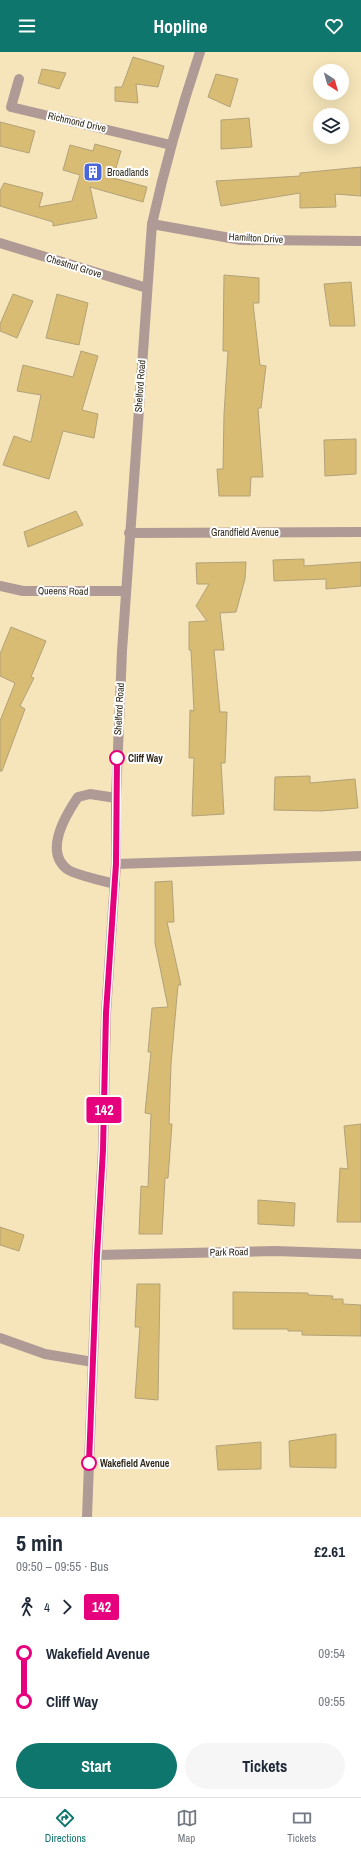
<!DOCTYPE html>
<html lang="en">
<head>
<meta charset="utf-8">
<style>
  body { margin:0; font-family:"Archivo Narrow",sans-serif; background:#f6f6f7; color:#1f2937; height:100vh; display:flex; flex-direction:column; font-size:15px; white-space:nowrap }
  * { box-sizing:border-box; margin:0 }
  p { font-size:13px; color:#747a83 }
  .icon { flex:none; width:22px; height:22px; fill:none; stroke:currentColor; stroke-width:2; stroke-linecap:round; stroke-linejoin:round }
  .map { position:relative; height:1465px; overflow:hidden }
  .side { display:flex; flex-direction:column; background:#fff; flex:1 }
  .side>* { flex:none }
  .badge { padding:0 8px; border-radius:3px; font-size:14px; line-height:26px }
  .needle { width:26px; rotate:143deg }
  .controls { position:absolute; left:313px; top:12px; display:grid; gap:8px }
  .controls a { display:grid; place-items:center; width:36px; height:36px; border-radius:50%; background:#fff; box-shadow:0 4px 16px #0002; font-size:20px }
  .map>.badge { position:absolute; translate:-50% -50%; box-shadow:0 0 0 2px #fff }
  .legs { display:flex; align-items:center; gap:6px; height:44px; padding:0 16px; font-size:13px }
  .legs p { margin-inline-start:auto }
  .head { display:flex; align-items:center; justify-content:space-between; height:68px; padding:0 16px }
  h1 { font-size:22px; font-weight:700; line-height:30px }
  .cta { display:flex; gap:8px; margin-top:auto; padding:8px 16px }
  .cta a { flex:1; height:46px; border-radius:24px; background:#0f766e; color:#fff; font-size:16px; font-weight:700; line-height:46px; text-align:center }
  .cta a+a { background:#f6f6f7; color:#1f2937 }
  ul { padding:0 16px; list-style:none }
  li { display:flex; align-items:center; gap:14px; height:48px; font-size:15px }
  li i { display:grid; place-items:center; width:6px; height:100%; margin:0 5px; background:currentColor }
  li i::after { content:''; width:10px; height:10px; margin:-5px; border:3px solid; border-radius:50%; background:#fff }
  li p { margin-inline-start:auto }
  li:first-child i { background:linear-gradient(#0000 50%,currentColor 0) }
  li:last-child i { background:linear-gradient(currentColor 50%,#0000 0) }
  header { display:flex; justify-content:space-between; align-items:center; height:52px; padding:0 16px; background:#0f766e; color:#fff; font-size:18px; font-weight:700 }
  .menu { display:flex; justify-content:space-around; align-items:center; height:56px; border-top:1px solid #e0e1e3; background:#fff; font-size:11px; color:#747a83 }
  .menu a { display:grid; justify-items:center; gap:2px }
  .menu .selected { color:#0f766e }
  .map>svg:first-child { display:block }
  .building { fill:#d8bc73; stroke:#b2a279 }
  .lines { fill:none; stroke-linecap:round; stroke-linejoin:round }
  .minor { stroke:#af9a96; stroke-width:10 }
  .line-1-casing { stroke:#fff; stroke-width:9 }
  .line-1 { stroke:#e6007e; stroke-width:6 }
  .stop-1-dot { fill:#fff; stroke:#e6007e; stroke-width:2 }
  .labels { text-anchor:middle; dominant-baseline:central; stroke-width:4; stroke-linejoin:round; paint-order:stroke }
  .street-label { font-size:10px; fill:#312a1a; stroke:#fff }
  .poi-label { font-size:10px; fill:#312a1a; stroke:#fff; text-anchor:start }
  .stop-label { font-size:10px; font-weight:bold; fill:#312a1a; stroke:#fff; text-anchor:start }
</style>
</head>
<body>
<header><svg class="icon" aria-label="menu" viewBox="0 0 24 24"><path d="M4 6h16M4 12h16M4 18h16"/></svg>Hopline<svg class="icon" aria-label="heart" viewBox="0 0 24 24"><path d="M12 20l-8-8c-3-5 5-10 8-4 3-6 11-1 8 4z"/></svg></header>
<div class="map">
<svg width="361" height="1465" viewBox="0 0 361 1465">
  <rect width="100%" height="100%" fill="#f6e5ba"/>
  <g class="building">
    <path d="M 133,5 L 164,14 L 158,35 L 136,32 L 138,51 L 115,49 L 115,35 L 122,35 Z"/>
    <path d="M 42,17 L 66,21 L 59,37 L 38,31 Z"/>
    <path d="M 216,22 L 238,27 L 230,55 L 208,45 Z"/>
    <path d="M 249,66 L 252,95 L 221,97 L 221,68 Z"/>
    <path d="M 0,70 L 35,79 L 29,101 L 0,94 Z"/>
    <path d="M 95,92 L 121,99 L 113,126 L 147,135 L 143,150 L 90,135 L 97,166 L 53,174 L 53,170 L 0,154 L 0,139 L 4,131 L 43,141 L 39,155 L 72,149 L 80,123 L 63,118 L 70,93 L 93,99 Z"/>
    <path d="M 361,115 L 361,144 L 335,142 L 336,155 L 300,156 L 300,141 L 221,154 L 216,129 L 300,124 L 300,121 Z"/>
    <path d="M 224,223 L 259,226 L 259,251 L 253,251 L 260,313 L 266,314 L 261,356 L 258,356 L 263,425 L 251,425 L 250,444 L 219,444 L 217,417 L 223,417 L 224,362 L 228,299 L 223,299 Z"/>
    <path d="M 351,230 L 355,274 L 330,274 L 324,232 Z"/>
    <path d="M 13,242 L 33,249 L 17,286 L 0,279 L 0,272 Z"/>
    <path d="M 57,242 L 88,251 L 79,293 L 46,286 Z"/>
    <path d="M 81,299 L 98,304 L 82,358 L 98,362 L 94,386 L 63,379 L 49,427 L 3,413 L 14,384 L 31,390 L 41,343 L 17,339 L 23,313 L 73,325 Z"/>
    <path d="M 356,387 L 356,422 L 325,424 L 324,388 Z"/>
    <path d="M 76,459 L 83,473 L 28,495 L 24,480 Z"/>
    <path d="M 304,507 L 304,514 L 361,510 L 361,534 L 326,537 L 326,527 L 274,529 L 273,508 Z"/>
    <path d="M 246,510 L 245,527 L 236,560 L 220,561 L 224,598 L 214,598 L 220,660 L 227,660 L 225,711 L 221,711 L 224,762 L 192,764 L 194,706 L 189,706 L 190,658 L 194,659 L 191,598 L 189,598 L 189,570 L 207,569 L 196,554 L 209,532 L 197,532 L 196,511 Z"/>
    <path d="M 11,575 L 46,589 L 31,625 L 34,626 L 20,654 L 25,657 L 2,719 L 0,719 L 0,669 L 15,631 L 0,624 L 0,602 Z"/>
    <path d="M 310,724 L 310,731 L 355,727 L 358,756 L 321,759 L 274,758 L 275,725 Z"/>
    <path d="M 172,829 L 174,870 L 167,870 L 181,933 L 178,933 L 171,1012 L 169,1072 L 172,1072 L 168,1126 L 165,1126 L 162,1182 L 139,1182 L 141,1134 L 148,1135 L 151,1062 L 145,1061 L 151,1000 L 148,1000 L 152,956 L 168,955 L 155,891 L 155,830 Z"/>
    <path d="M 361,1072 L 361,1170 L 337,1170 L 340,1116 L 348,1117 L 344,1074 Z"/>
    <path d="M 258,1148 L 295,1151 L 294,1174 L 258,1172 Z"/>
    <path d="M 0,1175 L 24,1183 L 19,1199 L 0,1193 Z"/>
    <path d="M 137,1232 L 160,1232 L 158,1348 L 135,1346 L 140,1275 L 135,1275 Z"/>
    <path d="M 233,1240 L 308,1241 L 308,1243 L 333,1244 L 332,1247 L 343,1247 L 343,1252 L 361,1253 L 361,1284 L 302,1283 L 302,1279 L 288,1279 L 288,1277 L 233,1277 Z"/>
    <path d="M 336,1382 L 336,1416 L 290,1415 L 289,1389 Z"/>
    <path d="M 261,1390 L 261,1417 L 218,1418 L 216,1394 Z"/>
  </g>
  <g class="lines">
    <g class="minor">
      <path d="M 19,27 L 11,55 L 171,93"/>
      <path d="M 152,172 L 241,188 L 361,189"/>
      <path d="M 0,191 L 147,236"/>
      <path d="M 129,481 L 361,480"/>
      <path d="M 0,534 L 23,539 L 126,539"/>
      <path d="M 116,812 L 361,804"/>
      <path d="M 115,832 C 105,829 74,823 67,817 C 44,799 65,764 78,745 L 90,742 L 116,746"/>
      <path d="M 97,1203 L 275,1199 L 361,1202"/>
      <path d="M 0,1286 L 45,1302 L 93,1310"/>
      <path d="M 87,1465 L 97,1203 L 103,1097 L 106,961 L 116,812 L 116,746 L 122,599 L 152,172 C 165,113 181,57 200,0"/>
    </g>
  </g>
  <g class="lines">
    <defs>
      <path id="line-1" d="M 89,1411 L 97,1203 L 103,1098 L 106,961 L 116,812 L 117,706"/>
    </defs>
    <use href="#line-1" class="line-1-casing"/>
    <use href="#line-1" class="line-1"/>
  </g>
  <defs>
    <symbol id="building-square" viewBox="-11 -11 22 22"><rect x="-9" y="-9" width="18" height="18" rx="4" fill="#4967db" stroke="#fff"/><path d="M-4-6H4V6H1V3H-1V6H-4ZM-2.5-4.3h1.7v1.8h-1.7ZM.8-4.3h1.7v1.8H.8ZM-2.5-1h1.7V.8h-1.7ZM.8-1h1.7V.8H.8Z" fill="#fff"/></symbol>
  </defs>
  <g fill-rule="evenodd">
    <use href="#building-square" x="82" y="109" width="22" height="22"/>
  </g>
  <g class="stop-1-dot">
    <circle cx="117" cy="706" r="7"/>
    <circle cx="89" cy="1411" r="7"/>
  </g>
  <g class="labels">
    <g class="street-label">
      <text transform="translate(77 70) rotate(13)">Richmond Drive</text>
      <text transform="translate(256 186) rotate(3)">Hamilton Drive</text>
      <text transform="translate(74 214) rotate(17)">Chestnut Grove</text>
      <text transform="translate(140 334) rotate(-86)">Shelford Road</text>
      <text x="245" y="480">Grandfield Avenue</text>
      <text transform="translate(63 539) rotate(1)">Queens Road</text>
      <text transform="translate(119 657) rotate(-87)">Shelford Road</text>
      <text transform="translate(229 1200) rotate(-1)">Park Road</text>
    </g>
    <g class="poi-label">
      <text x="107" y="120">Broadlands</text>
    </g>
    <g class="stop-label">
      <text x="128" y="706">Cliff Way</text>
      <text x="100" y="1411">Wakefield Avenue</text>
    </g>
  </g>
</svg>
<div class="controls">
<a><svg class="needle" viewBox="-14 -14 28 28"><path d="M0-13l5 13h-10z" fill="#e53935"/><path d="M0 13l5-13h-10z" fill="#747a83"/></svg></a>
<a><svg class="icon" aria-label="layers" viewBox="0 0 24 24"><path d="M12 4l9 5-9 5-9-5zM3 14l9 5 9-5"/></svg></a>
</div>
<b class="badge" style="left:104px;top:1058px;background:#e6007e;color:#fff">142</b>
</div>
<section class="side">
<div class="head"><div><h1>5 min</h1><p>09:50 – 09:55 · Bus</p></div><b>£2.61</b></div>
<div class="legs"><svg class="icon" aria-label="walk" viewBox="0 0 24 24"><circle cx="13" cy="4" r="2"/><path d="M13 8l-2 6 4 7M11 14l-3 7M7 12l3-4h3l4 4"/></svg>4<svg class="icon" aria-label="forward" viewBox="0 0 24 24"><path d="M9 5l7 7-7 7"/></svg><b class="badge" style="background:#e6007e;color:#fff">142</b></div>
<ul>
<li><i style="color:#e6007e"></i><b>Wakefield Avenue</b><p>09:54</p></li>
<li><i style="color:#e6007e"></i><b>Cliff Way</b><p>09:55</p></li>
</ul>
<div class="cta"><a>Start</a><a>Tickets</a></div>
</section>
<nav class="menu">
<a class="selected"><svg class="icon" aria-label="directions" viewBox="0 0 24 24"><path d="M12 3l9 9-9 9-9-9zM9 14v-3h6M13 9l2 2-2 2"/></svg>Directions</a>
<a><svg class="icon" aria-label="map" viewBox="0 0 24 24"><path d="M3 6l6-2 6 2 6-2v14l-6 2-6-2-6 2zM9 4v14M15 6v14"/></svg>Map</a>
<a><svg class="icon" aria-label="tickets" viewBox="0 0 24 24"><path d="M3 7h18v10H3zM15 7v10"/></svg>Tickets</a>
</nav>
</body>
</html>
